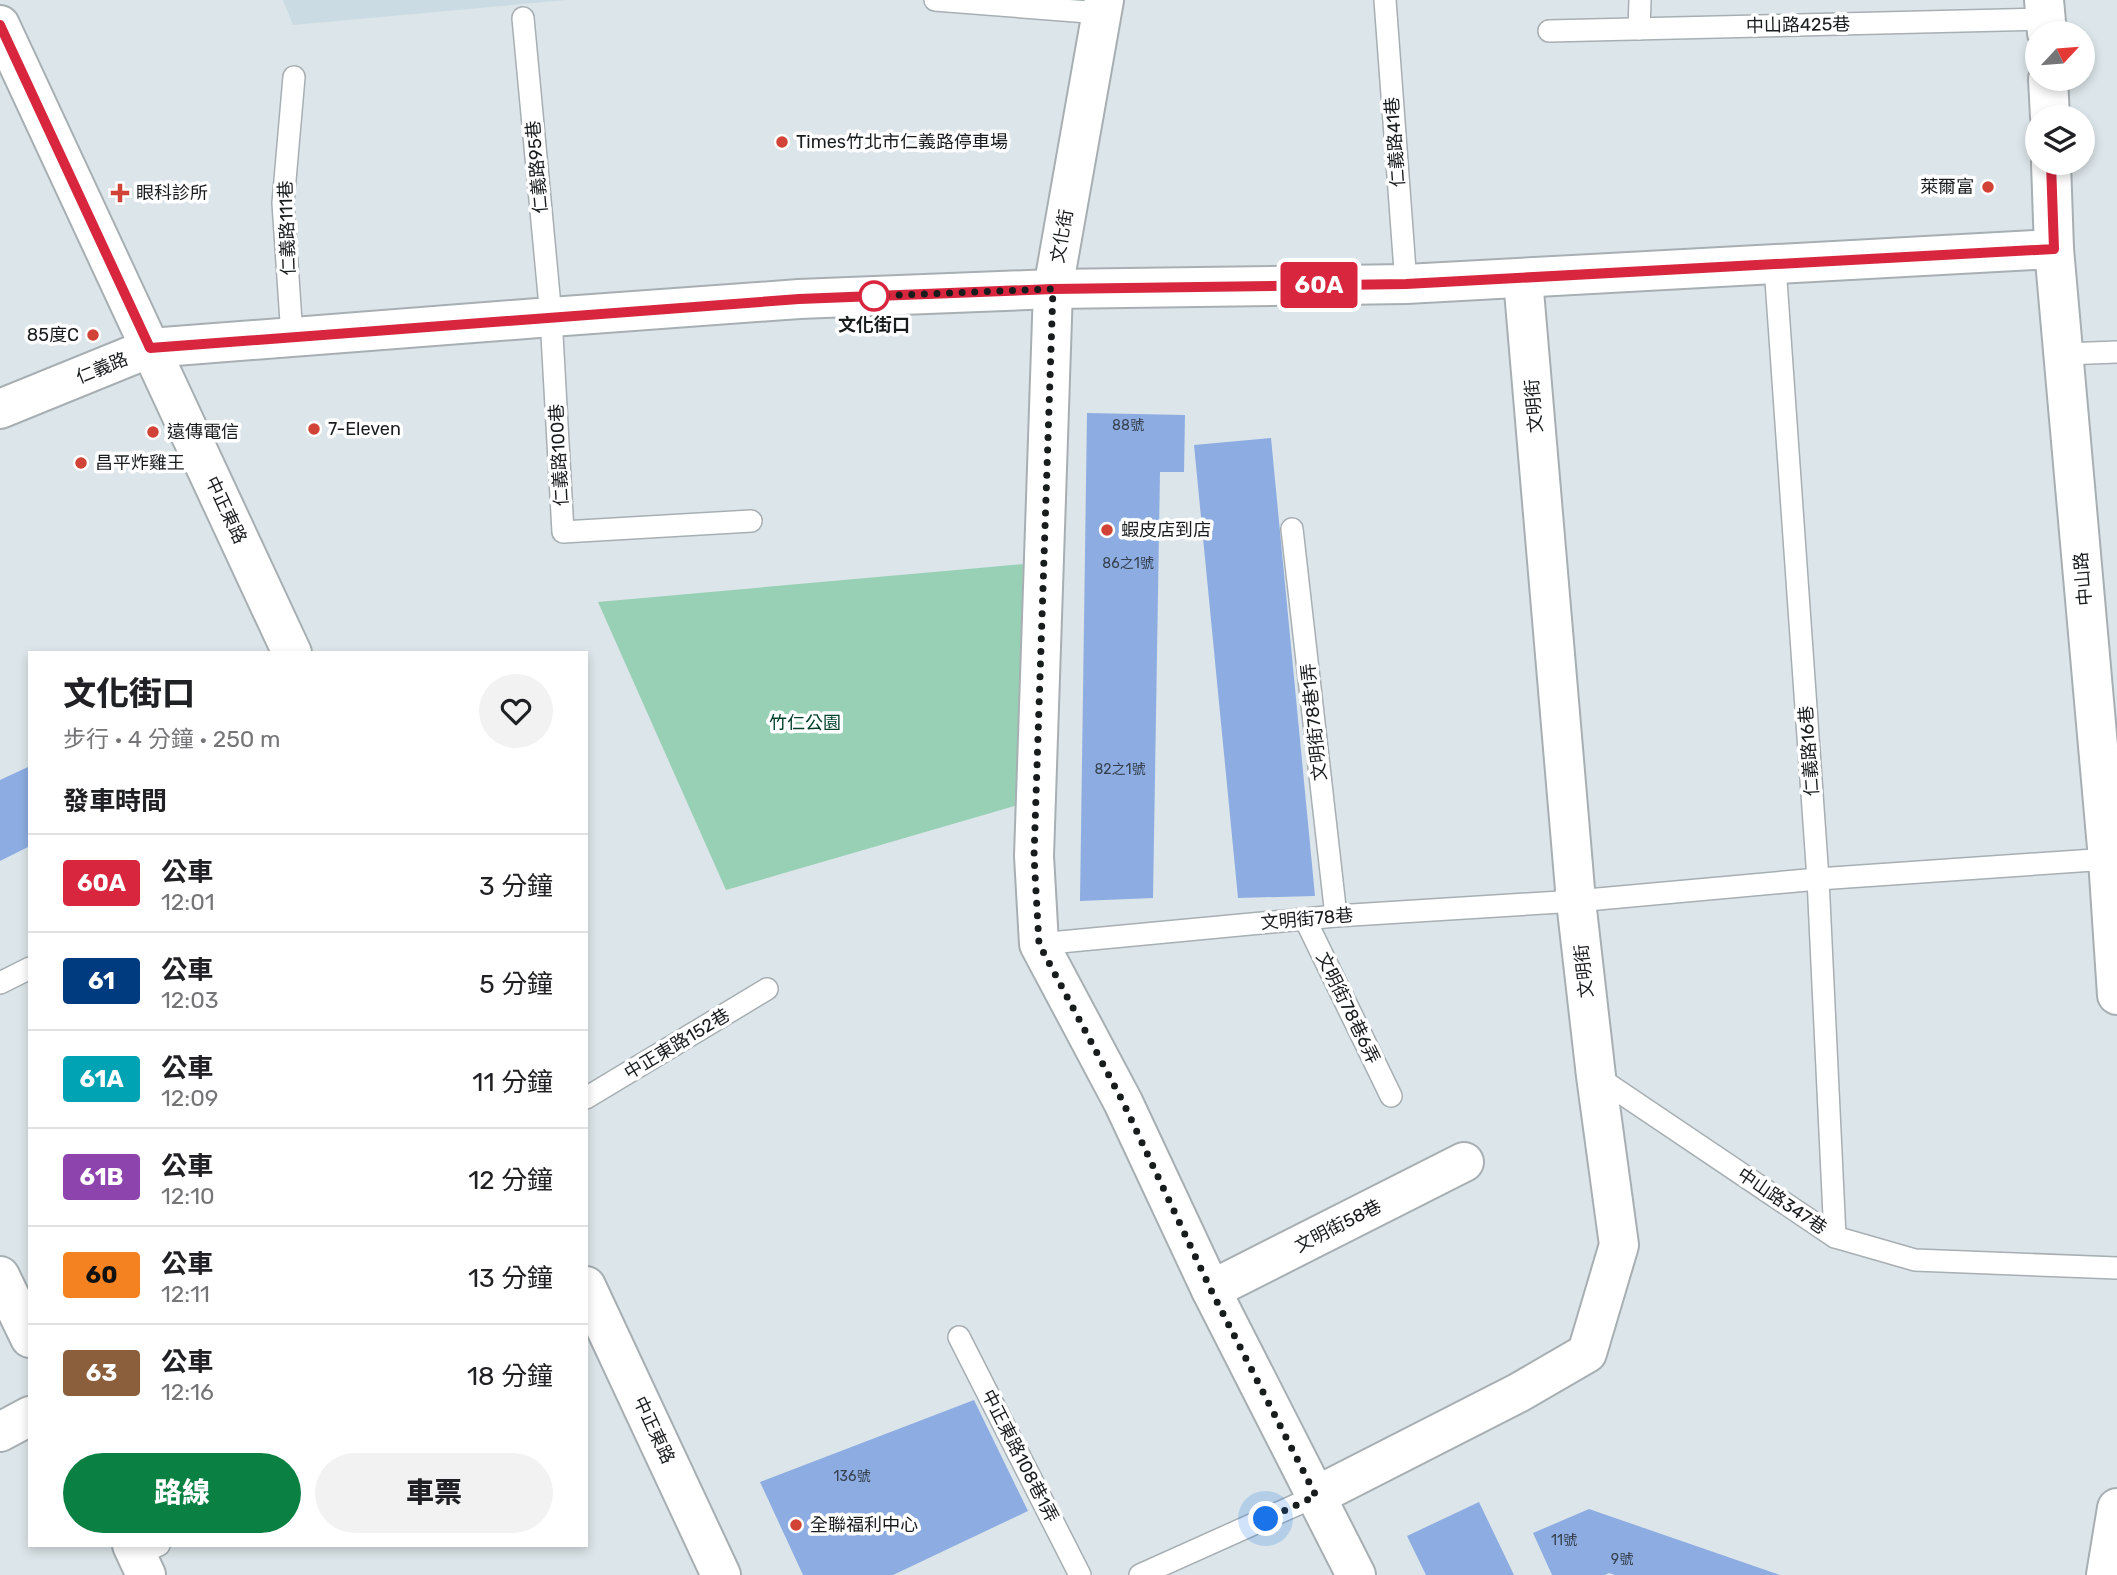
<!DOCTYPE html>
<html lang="zh-TW">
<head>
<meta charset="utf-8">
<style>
  body { margin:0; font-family:Rubik,"Noto Sans TC",sans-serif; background:#f2f2f2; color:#202124; height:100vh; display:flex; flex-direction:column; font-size:26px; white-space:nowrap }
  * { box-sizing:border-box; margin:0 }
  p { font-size:23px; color:#757577 }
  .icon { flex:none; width:38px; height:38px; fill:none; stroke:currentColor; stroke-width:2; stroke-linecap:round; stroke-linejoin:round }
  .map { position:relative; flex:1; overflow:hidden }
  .side { position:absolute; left:28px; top:651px; width:560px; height:896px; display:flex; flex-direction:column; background:#fff; border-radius:0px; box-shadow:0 4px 10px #0003 }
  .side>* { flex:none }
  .badge { padding:0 14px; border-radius:5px; font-size:24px; line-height:46px }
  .needle { width:46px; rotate:64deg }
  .fabs { position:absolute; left:2025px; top:21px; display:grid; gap:14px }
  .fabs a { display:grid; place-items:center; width:70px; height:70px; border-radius:50%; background:#fff; box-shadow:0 4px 10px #0003; font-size:35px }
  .you { position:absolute; width:35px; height:35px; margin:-18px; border:5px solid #fff; border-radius:50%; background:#1a73e8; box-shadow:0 0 0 10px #1a73e833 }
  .map>.badge { position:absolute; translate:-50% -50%; box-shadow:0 0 0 4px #fff }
  h2 { padding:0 35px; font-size:26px; line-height:63px }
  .round { display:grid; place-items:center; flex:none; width:74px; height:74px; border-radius:37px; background:#f2f2f2 }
  .head { display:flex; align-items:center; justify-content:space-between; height:119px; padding:0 35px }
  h1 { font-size:33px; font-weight:800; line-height:52px }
  .primary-button { display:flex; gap:14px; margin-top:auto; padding:14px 35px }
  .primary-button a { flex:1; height:80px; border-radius:42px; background:#0b8043; color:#fff; font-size:28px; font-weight:800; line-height:80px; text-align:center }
  .primary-button a+a { background:#f2f2f2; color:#202124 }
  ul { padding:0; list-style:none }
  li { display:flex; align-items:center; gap:21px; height:98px; padding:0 35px; border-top:2px solid #e0e0e0 }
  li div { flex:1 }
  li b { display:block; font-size:26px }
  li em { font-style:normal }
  li .badge { min-width:77px; font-weight:700; text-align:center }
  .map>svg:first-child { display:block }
  .built { fill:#cadbe3 }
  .green { fill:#98d0b5 }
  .building { fill:#8dade2 }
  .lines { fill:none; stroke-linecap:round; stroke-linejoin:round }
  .lane-casing { stroke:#a7afb3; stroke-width:24 }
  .street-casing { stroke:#a7afb3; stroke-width:42 }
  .secondary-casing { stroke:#a7afb3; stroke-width:42 }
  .lane { stroke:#fff; stroke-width:21 }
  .street { stroke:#fff; stroke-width:38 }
  .secondary { stroke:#fff; stroke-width:38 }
  .line-casing { stroke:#fff; stroke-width:16 }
  .line { stroke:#d7263d; stroke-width:10 }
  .walk { stroke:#191c1d; stroke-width:7; stroke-dasharray:0 12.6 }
  .poi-dot { fill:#d04336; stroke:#fff; stroke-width:2.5 }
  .stop-dot { fill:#fff; stroke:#d7263d; stroke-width:3.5 }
  .labels { text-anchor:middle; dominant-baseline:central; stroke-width:7; stroke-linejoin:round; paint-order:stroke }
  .number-label { font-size:14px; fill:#36404e }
  .street-label { font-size:18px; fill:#191c1d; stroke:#fff }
  .poi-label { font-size:18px; fill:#191c1d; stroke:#fff; text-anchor:start }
  .stop-label { font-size:18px; font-weight:bold; fill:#191c1d; stroke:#fff }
  .park-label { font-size:18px; fill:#02402c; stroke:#fff }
</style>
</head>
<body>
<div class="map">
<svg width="2117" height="1575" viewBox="0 0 2117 1575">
  <rect width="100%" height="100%" fill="#dce5e9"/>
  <path class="built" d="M 283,0 L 566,0 L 293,25 Z"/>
  <path class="green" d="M 1023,564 L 1018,805 L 726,890 L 598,602 Z"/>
  <g class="building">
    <path d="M 1087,413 L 1185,415 L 1184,472 L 1160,472 L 1153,898 L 1080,901 Z"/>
    <path d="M 1271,438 L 1315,896 L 1238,898 L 1194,445 Z"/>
    <path d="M 30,766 L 30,846 L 0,861 L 0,780 Z"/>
    <path d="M 974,1400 L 1028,1511 L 893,1575 L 803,1575 L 760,1482 Z"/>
    <path d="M 1479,1502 L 1514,1575 L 1426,1575 L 1407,1536 Z"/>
    <path d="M 1589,1509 L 1780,1575 L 1615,1575 L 1609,1573 L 1605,1575 L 1552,1575 L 1533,1533 Z"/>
  </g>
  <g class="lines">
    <defs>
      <g id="lane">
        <path d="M 935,0 L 1101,13"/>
        <path d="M 1385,0 L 1406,284"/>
        <path d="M 523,18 L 551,317 L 563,532 L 751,521"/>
        <path d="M 1639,29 L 1640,0"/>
        <path d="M 1549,31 L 2046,19"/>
        <path d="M 1775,266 L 1818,879 L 1835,1237"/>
        <path d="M 292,337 L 283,203 L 294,77"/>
        <path d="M 2064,354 L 2117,352"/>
        <path d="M 1292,529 L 1336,916"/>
        <path d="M 1305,919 L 1391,1096"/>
        <path d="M 1039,944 L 1336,916 L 1576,901 L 1818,879 L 2108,859"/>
        <path d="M 0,983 L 30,968"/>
        <path d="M 1596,1076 L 1835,1237 L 1915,1260 L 2117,1268"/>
        <path d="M 586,1098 L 767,989"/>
        <path d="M 959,1337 L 1080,1575"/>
        <path d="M 137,1555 L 159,1545"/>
        <path d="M 1140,1575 L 1316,1496"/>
      </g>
      <g id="street">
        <path d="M 1104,0 L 1053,289 L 1034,856 L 1039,944 L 1123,1102 L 1211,1290 L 1356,1575"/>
        <path d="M 0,1276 L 30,1338"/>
        <path d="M 1211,1290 L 1464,1162"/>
        <path d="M 0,1432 L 30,1416"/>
        <path d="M 1316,1496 L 1518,1393 L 1587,1353 L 1619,1245 L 1596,1076 L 1576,901 L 1523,279"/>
        <path d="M 132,1545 L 146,1575"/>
      </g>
      <g id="secondary">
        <path d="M 2044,0 L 2047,33"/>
        <path d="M 0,25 L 292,653"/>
        <path d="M 2048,79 L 2050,117"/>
        <path d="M 2051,163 L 2054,249 L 2108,859 L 2117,995"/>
        <path d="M 0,409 L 150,348 L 551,317 L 799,299 L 1053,289 L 1406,284 L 2054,249"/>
        <path d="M 586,1286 L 721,1575"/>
        <path d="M 2106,1575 L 2117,1508"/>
      </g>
    </defs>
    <use href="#lane" class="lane-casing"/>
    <use href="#street" class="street-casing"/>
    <use href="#secondary" class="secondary-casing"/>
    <use href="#lane" class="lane"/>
    <use href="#street" class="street"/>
    <use href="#secondary" class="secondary"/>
  </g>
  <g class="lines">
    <defs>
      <path id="line" d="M 0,25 L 150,348 L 799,299 L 1053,289 L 1406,284 L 2054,249 L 2051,163"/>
    </defs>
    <use href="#line" class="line-casing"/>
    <use href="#line" class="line"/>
    <path class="walk" d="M 874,296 L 1053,289 L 1034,856 L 1039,944 L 1123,1102 L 1211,1290 L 1316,1496 L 1266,1519"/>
  </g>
  <g class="poi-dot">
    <circle cx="782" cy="142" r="7"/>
    <circle cx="1988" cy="187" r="7"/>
    <path d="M116.5 182.5h7v7h7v7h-7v7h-7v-7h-7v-7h7z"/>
    <circle cx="93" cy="335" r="7"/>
    <circle cx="314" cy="429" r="7"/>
    <circle cx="153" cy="432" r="7"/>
    <circle cx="81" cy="463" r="7"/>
    <circle cx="1107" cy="530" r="7"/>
    <circle cx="796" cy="1525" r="7"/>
  </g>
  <circle class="stop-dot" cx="874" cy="296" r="14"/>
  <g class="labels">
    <g class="number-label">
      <text x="1128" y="425">88號</text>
      <text x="1128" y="563">86之1號</text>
      <text x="1120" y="769">82之1號</text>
      <text x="852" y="1476">136號</text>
      <text x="1564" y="1540">11號</text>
      <text x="1622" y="1559">9號</text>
    </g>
    <g class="street-label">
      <text transform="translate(1798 25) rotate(-1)">中山路425巷</text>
      <text transform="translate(1395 142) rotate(-94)">仁義路41巷</text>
      <text transform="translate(537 167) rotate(-95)">仁義路95巷</text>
      <text transform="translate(287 228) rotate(-92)">仁義路111巷</text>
      <text transform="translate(1062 236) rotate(-80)">文化街</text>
      <text transform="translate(102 368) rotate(-22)">仁義路</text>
      <text transform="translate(1534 406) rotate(-95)">文明街</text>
      <text transform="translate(559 455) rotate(-93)">仁義路100巷</text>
      <text transform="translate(226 510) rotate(65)">中正東路</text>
      <text transform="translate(2083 579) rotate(-95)">中山路</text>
      <text transform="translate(1314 722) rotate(-96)">文明街78巷1弄</text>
      <text transform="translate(1809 751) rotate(-94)">仁義路16巷</text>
      <text transform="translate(1307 919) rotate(-5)">文明街78巷</text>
      <text transform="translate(1584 971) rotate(-96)">文明街</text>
      <text transform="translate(1348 1008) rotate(64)">文明街78巷6弄</text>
      <text transform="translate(677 1044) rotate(-31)">中正東路152巷</text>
      <text transform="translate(1782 1201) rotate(34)">中山路347巷</text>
      <text transform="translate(1338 1226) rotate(-27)">文明街58巷</text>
      <text transform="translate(654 1430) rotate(65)">中正東路</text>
      <text transform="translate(1020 1456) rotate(63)">中正東路108巷1弄</text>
    </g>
    <g class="poi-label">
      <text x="796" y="142">Times竹北市仁義路停車場</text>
      <text x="1974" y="187" text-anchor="end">萊爾富</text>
      <text x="136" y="193">眼科診所</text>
      <text x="79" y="335" text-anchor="end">85度C</text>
      <text x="328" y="429">7-Eleven</text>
      <text x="167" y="432">遠傳電信</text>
      <text x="95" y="463">昌平炸雞王</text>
      <text x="1121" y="530">蝦皮店到店</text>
      <text x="810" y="1525">全聯福利中心</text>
    </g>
    <g class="stop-label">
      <text x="874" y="325">文化街口</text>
    </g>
    <g class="park-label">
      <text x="805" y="723">竹仁公園</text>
    </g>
  </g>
</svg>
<div class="fabs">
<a><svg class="needle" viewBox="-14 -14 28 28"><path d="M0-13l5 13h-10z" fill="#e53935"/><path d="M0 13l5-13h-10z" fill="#757577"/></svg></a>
<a><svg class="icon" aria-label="layers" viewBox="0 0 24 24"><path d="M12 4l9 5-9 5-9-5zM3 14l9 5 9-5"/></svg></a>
</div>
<div class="you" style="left:1266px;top:1519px"></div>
<b class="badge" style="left:1319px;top:285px;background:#d7263d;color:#fff">60A</b>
<section class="side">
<div class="head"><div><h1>文化街口</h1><p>步行 · 4 分鐘 · 250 m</p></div><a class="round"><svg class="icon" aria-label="heart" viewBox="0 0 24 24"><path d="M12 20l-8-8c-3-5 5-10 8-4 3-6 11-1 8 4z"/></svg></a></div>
<h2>發車時間</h2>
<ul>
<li><span class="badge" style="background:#d7263d;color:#fff">60A</span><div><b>公車</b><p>12:01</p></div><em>3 分鐘</em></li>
<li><span class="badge" style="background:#003b80;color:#fff">61</span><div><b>公車</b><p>12:03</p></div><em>5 分鐘</em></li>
<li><span class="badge" style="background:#00a3b4;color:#fff">61A</span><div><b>公車</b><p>12:09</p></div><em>11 分鐘</em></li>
<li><span class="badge" style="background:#8e44ad;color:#fff">61B</span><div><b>公車</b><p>12:10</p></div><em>12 分鐘</em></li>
<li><span class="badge" style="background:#f58220;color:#111">60</span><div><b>公車</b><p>12:11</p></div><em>13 分鐘</em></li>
<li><span class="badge" style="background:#8b5e3c;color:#fff">63</span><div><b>公車</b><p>12:16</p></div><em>18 分鐘</em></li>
</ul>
<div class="primary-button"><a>路線</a><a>車票</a></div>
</section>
</div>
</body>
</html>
